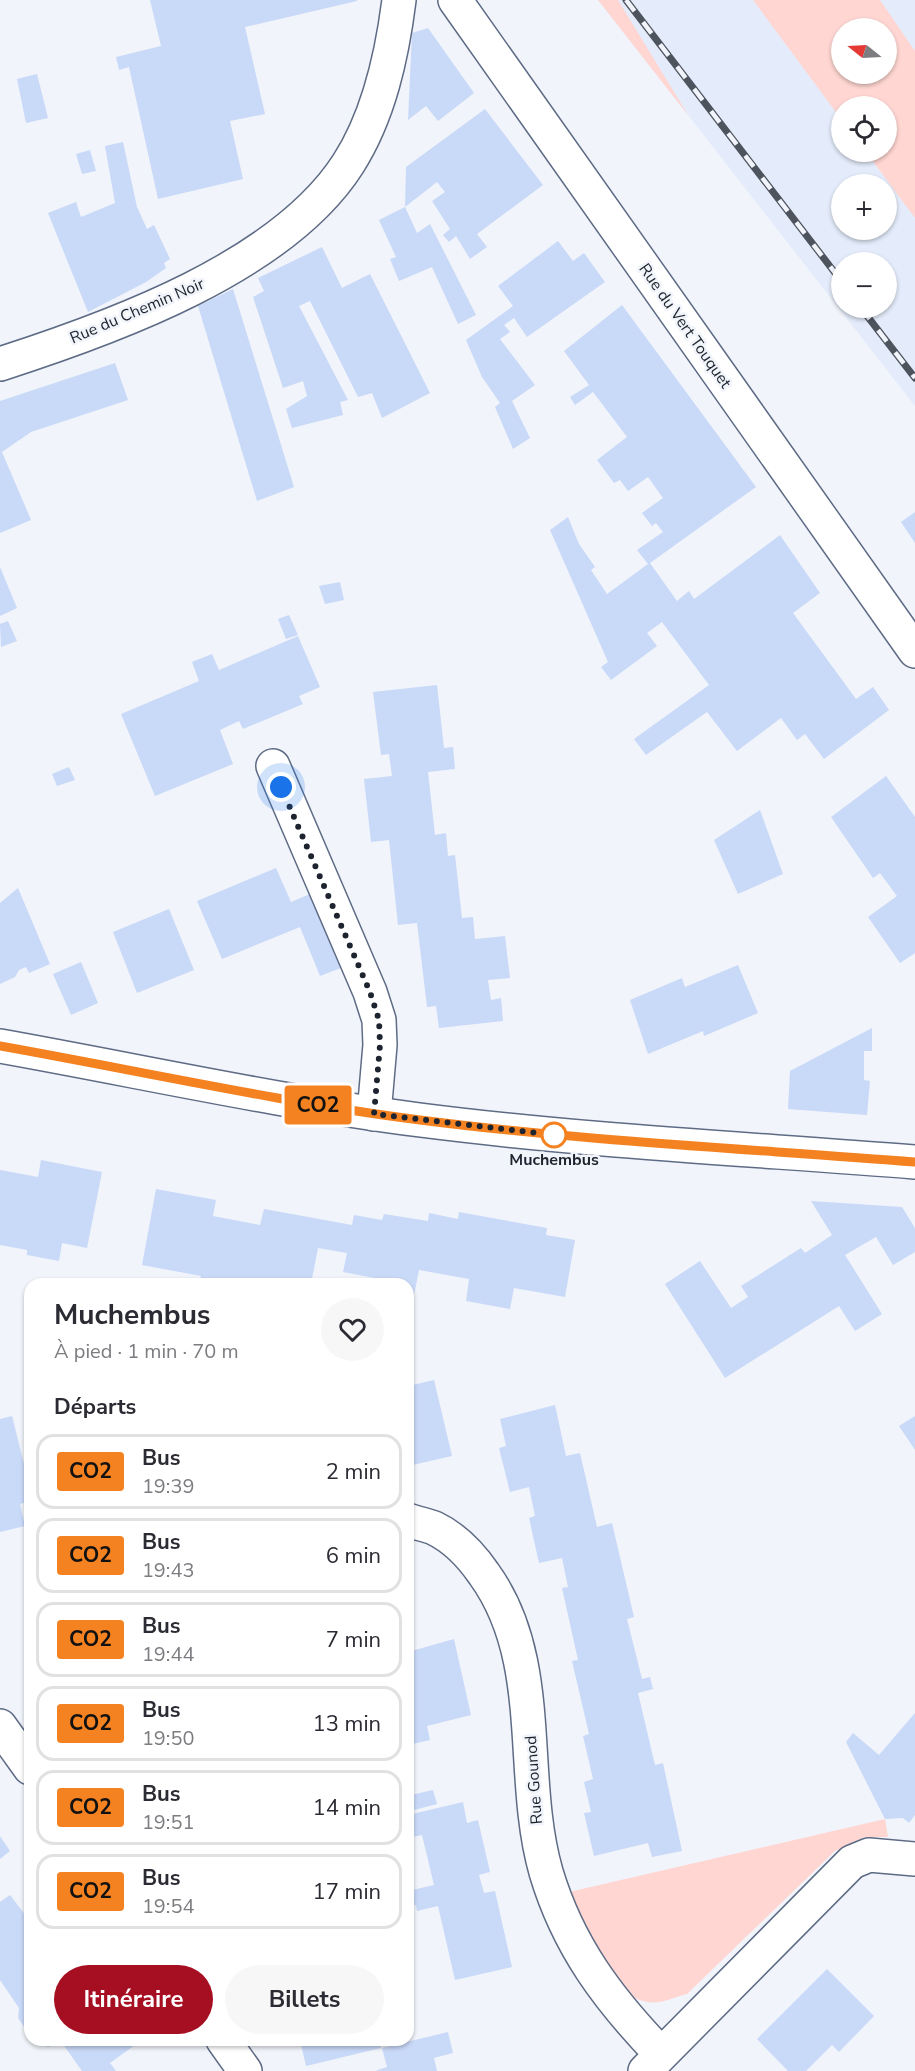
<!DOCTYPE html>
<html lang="fr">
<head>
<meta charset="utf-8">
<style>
  body { margin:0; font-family:"Nunito Sans",sans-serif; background:#f7f7f7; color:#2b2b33; height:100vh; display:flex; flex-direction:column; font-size:22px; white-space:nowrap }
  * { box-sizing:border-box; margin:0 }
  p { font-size:20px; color:#7c7c81 }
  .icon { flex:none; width:33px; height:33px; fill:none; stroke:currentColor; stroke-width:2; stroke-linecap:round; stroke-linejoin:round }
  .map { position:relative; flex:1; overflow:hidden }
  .panel { position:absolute; left:24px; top:1278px; width:390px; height:768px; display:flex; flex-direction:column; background:#fff; border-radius:18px; box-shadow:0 2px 4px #0004 }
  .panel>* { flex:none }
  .badge { padding:0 12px; border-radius:4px; font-size:21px; line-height:39px }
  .needle { width:39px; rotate:288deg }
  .controls { position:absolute; left:831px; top:18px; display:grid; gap:12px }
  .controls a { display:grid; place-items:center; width:66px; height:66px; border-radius:50%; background:#fff; box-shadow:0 2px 4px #0004; font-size:30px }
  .you { position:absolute; width:30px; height:30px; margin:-15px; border:4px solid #fff; border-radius:50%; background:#1a73e8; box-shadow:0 0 0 9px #1a73e833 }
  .map>.badge { position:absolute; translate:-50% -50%; box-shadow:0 0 0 3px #fff }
  h2 { padding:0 30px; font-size:22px; line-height:54px }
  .round { display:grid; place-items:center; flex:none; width:63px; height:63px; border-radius:32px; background:#f7f7f7 }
  .overview { display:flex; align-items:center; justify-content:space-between; height:102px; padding:0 30px }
  h1 { font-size:28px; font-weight:700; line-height:45px }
  .button { display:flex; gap:12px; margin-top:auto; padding:12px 30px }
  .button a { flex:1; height:69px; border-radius:36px; background:#a60f21; color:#fff; font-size:24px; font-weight:700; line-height:69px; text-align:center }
  .button a+a { background:#f7f7f7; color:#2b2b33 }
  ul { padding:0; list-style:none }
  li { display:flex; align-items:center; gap:18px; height:75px; margin:0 12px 9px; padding:0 18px; border:3px solid #e1e1e2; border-radius:18px }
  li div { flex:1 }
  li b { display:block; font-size:22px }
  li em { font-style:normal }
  li .badge { min-width:66px; font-weight:700; text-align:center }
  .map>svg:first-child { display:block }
  .built { fill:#e4ecfb; fill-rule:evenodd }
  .green { fill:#ffd6d2; fill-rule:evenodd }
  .building { fill:#c9d9f8 }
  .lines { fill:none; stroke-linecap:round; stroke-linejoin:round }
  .minor-casing { stroke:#5e6b85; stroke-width:36 }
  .minor { stroke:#fff; stroke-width:33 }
  .rail-casing { stroke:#4e545e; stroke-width:7 }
  .rail { stroke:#f1f4fa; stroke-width:4.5; stroke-dasharray:14; stroke-linecap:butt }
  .line-casing { stroke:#fff; stroke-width:14 }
  .line { stroke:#f58220; stroke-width:9 }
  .walk { stroke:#1e242f; stroke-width:6; stroke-dasharray:0 10.8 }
  .stop-dot { fill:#fff; stroke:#f58220; stroke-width:3 }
  .labels { text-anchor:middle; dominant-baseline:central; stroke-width:5; stroke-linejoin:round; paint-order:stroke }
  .street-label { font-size:16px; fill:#1e242f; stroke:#f1f4fa }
  .stop-label { font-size:16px; font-weight:bold; fill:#1e242f; stroke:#f1f4fa }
</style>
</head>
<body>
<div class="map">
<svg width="915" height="2071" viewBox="0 0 915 2071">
  <rect width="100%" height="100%" fill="#f1f4fa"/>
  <path class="built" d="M 598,0 L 915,0 L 915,406 L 688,115 ZM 842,28 L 886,28 L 886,74 L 842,74 ZM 842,106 L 886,106 L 886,152 L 842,152 ZM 842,184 L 886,184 L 886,230 L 842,230 ZM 842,262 L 886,262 L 886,308 L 842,308 Z"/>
  <g class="green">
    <path d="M 598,0 L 618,0 L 688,115 Z"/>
    <path d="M 753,0 L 880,0 L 915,51 L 915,218 L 866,152 L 886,152 L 886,106 L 842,106 L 841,119 ZM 842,28 L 886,28 L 886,74 L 842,74 Z"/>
    <path d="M 885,1819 L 888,1837 L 864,1837 L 835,1851 L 687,1994 C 679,1996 669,2000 660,2002 C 609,2009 585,1928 569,1892 Z"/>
  </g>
  <g class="building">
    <path d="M 150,0 L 357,0 L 357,1 L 245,27 L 265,114 L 230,121 L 243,179 L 158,199 L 129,67 L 119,70 L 116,57 L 161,46 Z"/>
    <path d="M 428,28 L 474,93 L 438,121 L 426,106 L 408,120 L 412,33 Z"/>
    <path d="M 37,74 L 48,118 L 26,123 L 17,79 Z"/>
    <path d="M 485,109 L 543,185 L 477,234 L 487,247 L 470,259 L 456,236 L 449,242 L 443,235 L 450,229 L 432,201 L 445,192 L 437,182 L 405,207 L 406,167 Z"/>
    <path d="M 123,142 L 137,207 L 147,229 L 154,225 L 170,259 L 164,263 L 166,268 L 146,282 L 88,312 L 48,213 L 76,202 L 81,217 L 115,203 L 105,146 Z"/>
    <path d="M 90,150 L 96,171 L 82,174 L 76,154 Z"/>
    <path d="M 405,207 L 417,233 L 430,224 L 476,315 L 458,324 L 432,267 L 399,281 L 390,259 L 396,257 L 379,220 Z"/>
    <path d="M 558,241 L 573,261 L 584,253 L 605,282 L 527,337 L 514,318 L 504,325 L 510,332 L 500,339 L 535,385 L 512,401 L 530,438 L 513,449 L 495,407 L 500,403 L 482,377 L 466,340 L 513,306 L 498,286 Z"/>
    <path d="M 322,247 L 342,288 L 370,274 L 430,393 L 382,418 L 372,393 L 358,397 L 310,301 L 299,306 L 348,400 L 340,402 L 343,415 L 292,428 L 286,409 L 307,396 L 303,381 L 283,388 L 253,297 L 264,291 L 258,278 Z"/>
    <path d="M 233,289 L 294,487 L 257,501 L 198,306 Z"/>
    <path d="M 622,305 L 756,487 L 650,563 L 677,601 L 689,591 L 694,599 L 780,535 L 820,593 L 793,613 L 856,699 L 873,687 L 889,710 L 824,759 L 805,734 L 797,740 L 781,718 L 737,751 L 707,712 L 646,755 L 634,739 L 709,685 L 662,622 L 647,633 L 657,646 L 611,680 L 601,667 L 608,662 L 550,530 L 568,517 L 579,544 L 595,567 L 591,570 L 607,594 L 648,564 L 637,550 L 663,532 L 656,523 L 652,526 L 642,513 L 663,498 L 648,477 L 628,491 L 620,480 L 614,483 L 597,460 L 627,437 L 593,392 L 575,405 L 570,397 L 589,385 L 564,351 Z"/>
    <path d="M 115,363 L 128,400 L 31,432 L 2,452 L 31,520 L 0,533 L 0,401 Z"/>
    <path d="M 915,512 L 915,543 L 901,522 Z"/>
    <path d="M 0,567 L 17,608 L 0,616 Z"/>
    <path d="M 340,582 L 344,600 L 325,604 L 319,586 Z"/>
    <path d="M 289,615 L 298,635 L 286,639 L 278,619 Z"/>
    <path d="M 8,621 L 17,641 L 1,647 L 0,624 Z"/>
    <path d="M 298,636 L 320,687 L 299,696 L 303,704 L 243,729 L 239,721 L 220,730 L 233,764 L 155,796 L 121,714 L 199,681 L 192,662 L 212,654 L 219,670 Z"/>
    <path d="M 437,685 L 444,748 L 453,747 L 455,769 L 428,772 L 435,835 L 446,833 L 448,856 L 455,855 L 462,918 L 473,917 L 475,939 L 505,936 L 510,978 L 488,980 L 491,1000 L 501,998 L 503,1021 L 439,1028 L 436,1006 L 427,1007 L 417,923 L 398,925 L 389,840 L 371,842 L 364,779 L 392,776 L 389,754 L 381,755 L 373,692 Z"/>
    <path d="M 69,767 L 75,780 L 57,786 L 52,774 Z"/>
    <path d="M 886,776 L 915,817 L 915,953 L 900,963 L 868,917 L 897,896 L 880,873 L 873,878 L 831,817 Z"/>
    <path d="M 760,810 L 783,874 L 738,894 L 714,840 Z"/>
    <path d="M 276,868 L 291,902 L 310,894 L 341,968 L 320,976 L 300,927 L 222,959 L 197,901 Z"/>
    <path d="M 18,888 L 50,964 L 29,973 L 26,967 L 19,970 L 15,977 L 0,984 L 0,903 Z"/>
    <path d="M 169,909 L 194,970 L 137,993 L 113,932 Z"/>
    <path d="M 81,962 L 98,1003 L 71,1015 L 53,974 Z"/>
    <path d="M 738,965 L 758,1013 L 704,1036 L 703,1031 L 648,1054 L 630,1000 L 682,978 L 685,987 Z"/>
    <path d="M 872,1028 L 872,1051 L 864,1051 L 864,1080 L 870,1081 L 867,1115 L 788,1109 L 790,1071 Z"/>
    <path d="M 41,1160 L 102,1172 L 87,1248 L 62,1243 L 59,1261 L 27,1255 L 27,1250 L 0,1245 L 0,1170 L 38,1177 Z"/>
    <path d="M 156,1189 L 216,1200 L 213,1216 L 260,1225 L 264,1209 L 352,1225 L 354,1215 L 382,1220 L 384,1214 L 428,1221 L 429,1213 L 458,1219 L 459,1212 L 547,1228 L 546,1235 L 575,1240 L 565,1297 L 514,1288 L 510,1309 L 466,1301 L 469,1279 L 419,1270 L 414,1295 L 408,1294 L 408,1284 L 394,1284 L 395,1282 L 343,1272 L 347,1253 L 318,1248 L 311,1284 L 199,1284 L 201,1276 L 142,1265 Z"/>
    <path d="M 811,1201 L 902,1207 L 915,1228 L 915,1252 L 893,1265 L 876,1237 L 845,1255 L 882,1314 L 855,1331 L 839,1306 L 725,1378 L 665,1284 L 700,1261 L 731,1308 L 748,1297 L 741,1286 L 801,1248 L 805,1253 L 832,1235 Z"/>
    <path d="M 434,1380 L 452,1456 L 408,1466 L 408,1386 Z"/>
    <path d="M 555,1405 L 566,1456 L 580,1453 L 597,1527 L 612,1523 L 634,1617 L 627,1619 L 642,1679 L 650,1677 L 653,1689 L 638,1693 L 655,1765 L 663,1763 L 682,1851 L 652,1857 L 648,1843 L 594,1856 L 584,1813 L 591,1812 L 584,1782 L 593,1779 L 583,1736 L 589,1734 L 572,1661 L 578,1660 L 562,1588 L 568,1587 L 562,1558 L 539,1563 L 529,1518 L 535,1516 L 529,1487 L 510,1492 L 499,1448 L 506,1446 L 500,1419 Z"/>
    <path d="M 12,1416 L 24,1464 L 30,1463 L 30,1501 L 20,1504 L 25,1526 L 0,1532 L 0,1419 Z"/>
    <path d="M 915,1416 L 915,1450 L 899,1426 Z"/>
    <path d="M 454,1639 L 471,1715 L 427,1726 L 430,1740 L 408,1745 L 408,1652 Z"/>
    <path d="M 915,1713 L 915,1815 L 909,1823 L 903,1818 L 885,1819 L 846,1742 L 853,1733 L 879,1755 Z"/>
    <path d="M 433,1790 L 437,1804 L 414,1810 L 411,1795 Z"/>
    <path d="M 463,1802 L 467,1823 L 478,1820 L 490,1872 L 479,1875 L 484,1893 L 495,1891 L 512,1967 L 455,1980 L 438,1906 L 417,1911 L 416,1905 L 408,1906 L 408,1891 L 434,1885 L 422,1835 L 408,1838 L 408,1815 Z"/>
    <path d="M 0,1836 L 10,1851 L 0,1859 Z"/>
    <path d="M 10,1895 L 26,1916 L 30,1913 L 30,2035 L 18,2018 L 19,2008 L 0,1980 L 0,1902 Z"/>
    <path d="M 827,1969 L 874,2016 L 839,2052 L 832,2045 L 806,2071 L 788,2071 L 757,2039 Z"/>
    <path d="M 448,2032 L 453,2053 L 434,2058 L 437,2071 L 375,2071 L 387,2067 L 382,2048 Z"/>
    <path d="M 34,2040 L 59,2040 L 49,2047 L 37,2044 Z"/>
    <path d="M 60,2040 L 131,2040 L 135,2045 L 110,2063 L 116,2071 L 82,2071 Z"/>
    <path d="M 300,2040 L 379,2040 L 381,2048 L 306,2066 Z"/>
  </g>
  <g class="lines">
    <defs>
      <g id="minor">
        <path d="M 455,0 L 915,651"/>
        <path d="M 0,364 C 112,328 282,267 348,164 C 379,116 392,56 399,0"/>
        <path d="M 273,766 L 370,992 L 379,1020 L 380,1045 L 374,1114"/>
        <path d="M 0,1046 C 140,1071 279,1102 420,1120 C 584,1141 750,1149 915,1162"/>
        <path d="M 408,1520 C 416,1523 426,1525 434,1528 C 455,1538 471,1555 484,1574 C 547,1661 518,1774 546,1872 C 568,1946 608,1999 661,2054"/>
        <path d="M 0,1726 L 30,1768"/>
        <path d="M 223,2040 L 245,2071"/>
        <path d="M 645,2071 L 852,1862 L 869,1855 L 915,1859"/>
      </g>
    </defs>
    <use href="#minor" class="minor-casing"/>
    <use href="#minor" class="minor"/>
    <defs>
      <g id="rail">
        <path d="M 626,0 L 842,282"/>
        <path d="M 861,308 L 915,378"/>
      </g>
    </defs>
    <use href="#rail" class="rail-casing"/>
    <use href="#rail" class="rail"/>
  </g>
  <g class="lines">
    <defs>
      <path id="line" d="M 0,1046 C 140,1071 279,1102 420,1120 C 584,1141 750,1149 915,1162"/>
    </defs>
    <use href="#line" class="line-casing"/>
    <use href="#line" class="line"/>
    <path class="walk" d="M 281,787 L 370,992 L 379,1020 L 380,1045 L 374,1114 L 554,1135"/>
  </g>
  <circle class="stop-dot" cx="554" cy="1135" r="12"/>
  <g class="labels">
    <g class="street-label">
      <text transform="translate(137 311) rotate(-23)">Rue du Chemin Noir</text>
      <text transform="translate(685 326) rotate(55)">Rue du Vert Touquet</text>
      <text transform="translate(534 1780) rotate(-94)">Rue Gounod</text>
    </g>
    <g class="stop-label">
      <text x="554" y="1160">Muchembus</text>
    </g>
  </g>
</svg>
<div class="controls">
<a><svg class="needle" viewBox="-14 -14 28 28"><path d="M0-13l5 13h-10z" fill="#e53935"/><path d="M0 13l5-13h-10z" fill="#7c7c81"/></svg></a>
<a><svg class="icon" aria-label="locate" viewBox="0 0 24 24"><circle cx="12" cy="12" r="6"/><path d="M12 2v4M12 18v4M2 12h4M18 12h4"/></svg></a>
<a>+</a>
<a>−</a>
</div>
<div class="you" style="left:281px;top:787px"></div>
<b class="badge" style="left:318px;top:1105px;background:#f58220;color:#111">CO2</b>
<section class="panel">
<div class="overview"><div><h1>Muchembus</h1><p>À pied · 1 min · 70 m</p></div><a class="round"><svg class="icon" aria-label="heart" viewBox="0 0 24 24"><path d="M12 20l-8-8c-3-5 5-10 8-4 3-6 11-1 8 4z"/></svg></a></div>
<h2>Départs</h2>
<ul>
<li><span class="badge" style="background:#f58220;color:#111">CO2</span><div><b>Bus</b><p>19:39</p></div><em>2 min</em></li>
<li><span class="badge" style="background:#f58220;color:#111">CO2</span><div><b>Bus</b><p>19:43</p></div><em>6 min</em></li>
<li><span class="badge" style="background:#f58220;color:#111">CO2</span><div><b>Bus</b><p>19:44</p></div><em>7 min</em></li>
<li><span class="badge" style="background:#f58220;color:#111">CO2</span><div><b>Bus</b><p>19:50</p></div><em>13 min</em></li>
<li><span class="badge" style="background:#f58220;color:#111">CO2</span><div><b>Bus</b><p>19:51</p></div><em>14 min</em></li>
<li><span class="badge" style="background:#f58220;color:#111">CO2</span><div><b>Bus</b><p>19:54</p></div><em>17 min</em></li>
</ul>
<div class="button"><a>Itinéraire</a><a>Billets</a></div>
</section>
</div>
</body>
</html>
